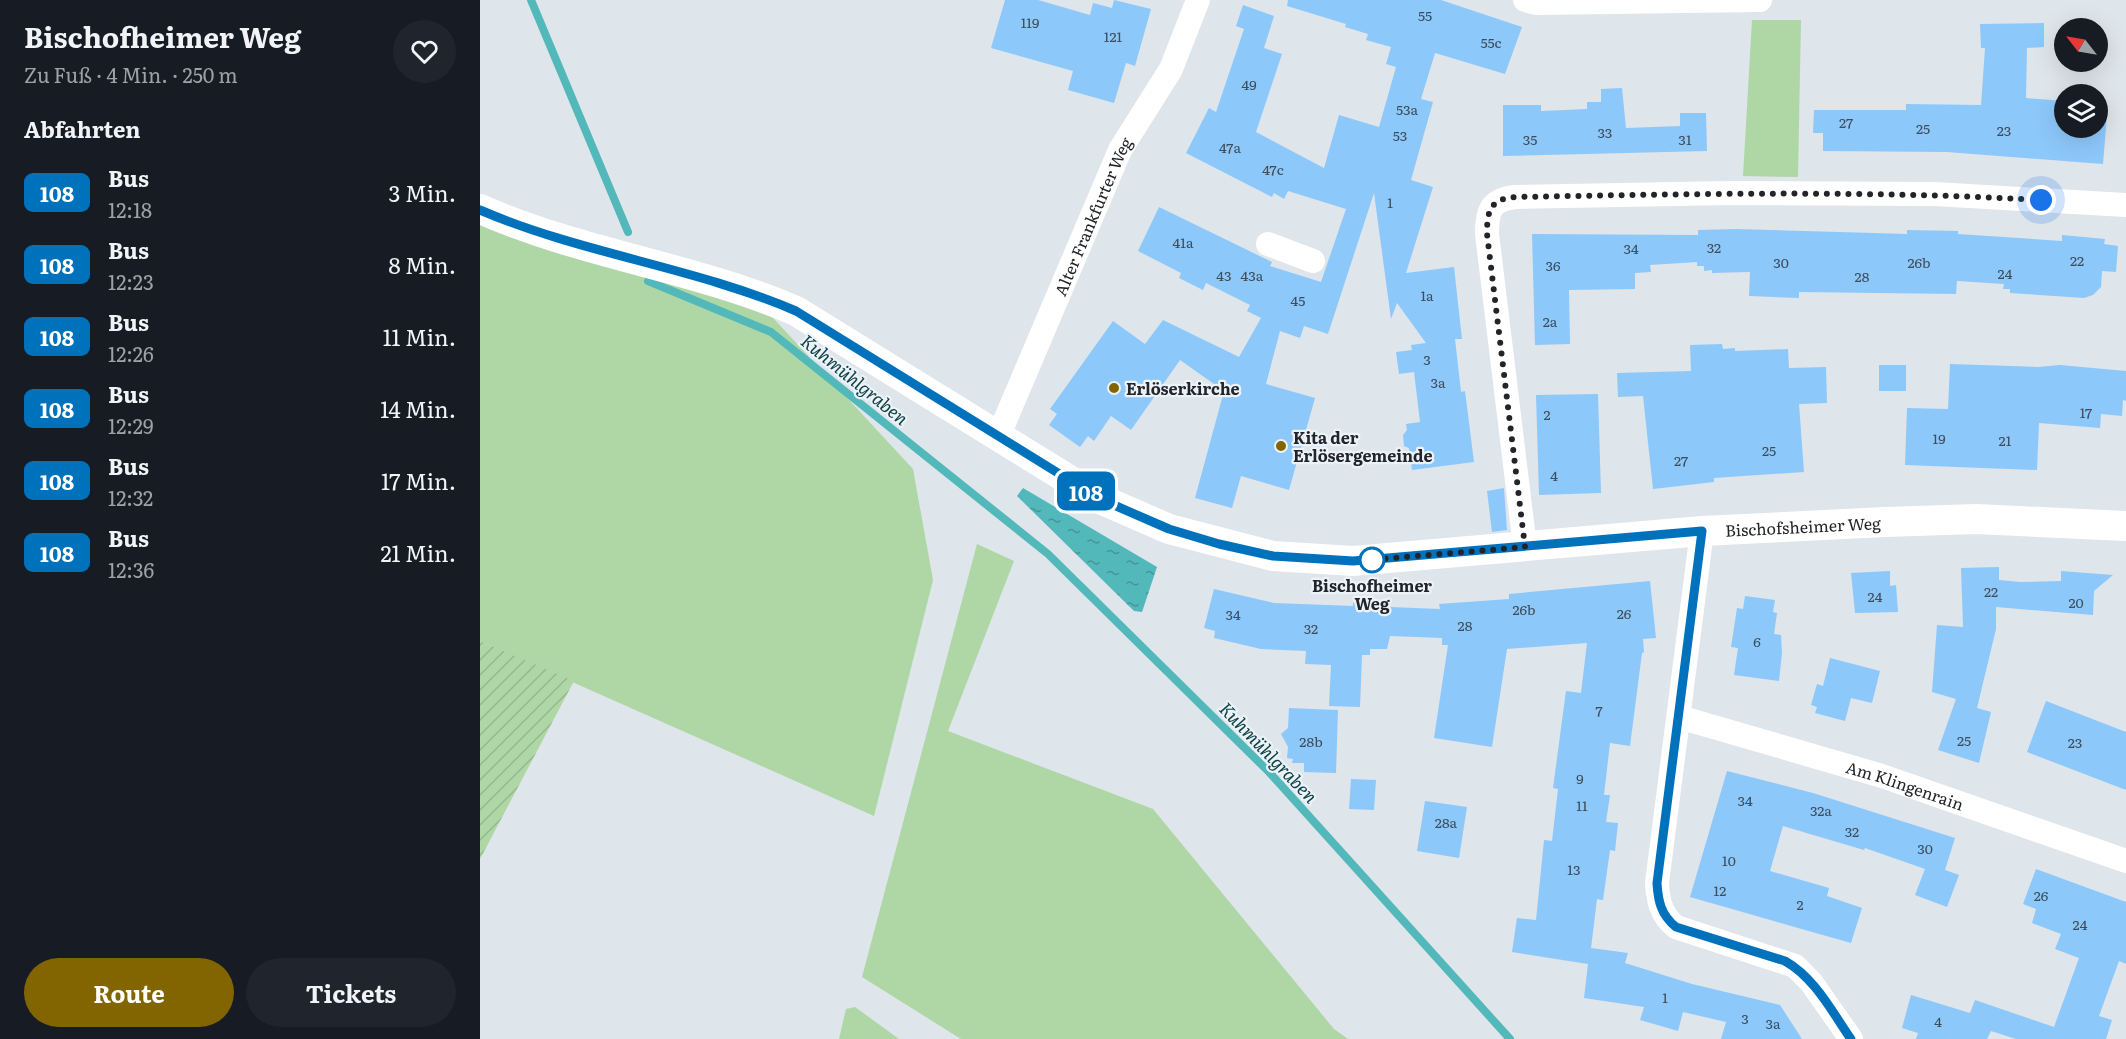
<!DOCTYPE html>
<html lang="de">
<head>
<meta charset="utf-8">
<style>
  body { margin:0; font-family:Literata,serif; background:#20242c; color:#f1f3f6; height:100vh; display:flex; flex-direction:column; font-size:22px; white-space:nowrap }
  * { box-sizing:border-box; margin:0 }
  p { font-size:20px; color:#9ea1a6 }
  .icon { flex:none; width:33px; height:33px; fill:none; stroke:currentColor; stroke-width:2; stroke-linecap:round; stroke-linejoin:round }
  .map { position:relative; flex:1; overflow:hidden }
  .side { display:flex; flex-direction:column; background:#171b24; width:480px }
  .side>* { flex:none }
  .badge { padding:0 12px; border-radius:9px; font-size:21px; line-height:39px }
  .needle { width:39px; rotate:301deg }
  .fabs { position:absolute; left:1574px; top:18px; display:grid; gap:12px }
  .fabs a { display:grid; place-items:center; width:54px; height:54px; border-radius:50%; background:#171b24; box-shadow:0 6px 24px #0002; font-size:30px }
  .you { position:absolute; width:30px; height:30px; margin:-15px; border:4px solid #fff; border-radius:50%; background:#1a73e8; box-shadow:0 0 0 9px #1a73e833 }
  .map>.badge { position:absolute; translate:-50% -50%; box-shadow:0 0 0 3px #fff }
  h2 { padding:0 24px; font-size:22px; line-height:54px }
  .round { display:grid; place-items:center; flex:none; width:63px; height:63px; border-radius:32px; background:#20242c }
  .summary { display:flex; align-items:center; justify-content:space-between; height:102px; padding:0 24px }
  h1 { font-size:28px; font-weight:700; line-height:45px }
  .cta { display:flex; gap:12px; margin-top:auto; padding:12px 24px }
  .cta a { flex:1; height:69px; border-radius:36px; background:#836500; color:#fff; font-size:24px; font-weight:700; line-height:69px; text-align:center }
  .cta a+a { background:#20242c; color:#f1f3f6 }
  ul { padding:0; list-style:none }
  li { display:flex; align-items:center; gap:18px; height:72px; padding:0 24px }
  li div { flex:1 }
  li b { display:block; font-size:22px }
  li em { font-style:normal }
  li .badge { min-width:66px; font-weight:700; text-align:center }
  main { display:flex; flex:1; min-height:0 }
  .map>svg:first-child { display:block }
  .green { fill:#afd7a5 }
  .garden { fill:url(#garden-furrows) }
  .water { fill:url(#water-ripples) }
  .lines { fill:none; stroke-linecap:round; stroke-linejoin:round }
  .stream { stroke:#52b8ba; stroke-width:8 }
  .building { fill:#8dc8fb }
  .minor { stroke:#fff; stroke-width:24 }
  .tertiary { stroke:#fff; stroke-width:30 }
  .line-casing { stroke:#fff; stroke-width:14 }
  .line { stroke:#0072bc; stroke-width:9 }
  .walk { stroke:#222427; stroke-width:6; stroke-dasharray:0 10.8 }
  .poi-dot { fill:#836500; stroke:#ebf2f9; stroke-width:2 }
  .stop-dot { fill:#fff; stroke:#0072bc; stroke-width:3 }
  .labels { text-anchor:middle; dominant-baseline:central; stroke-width:4.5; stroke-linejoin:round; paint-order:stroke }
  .number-label { font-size:14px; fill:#3d4d5c }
  .street-label { font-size:16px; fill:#222427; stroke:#ebf2f9 }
  .poi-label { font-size:16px; font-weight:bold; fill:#222427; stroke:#ebf2f9; text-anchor:start }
  .stop-label { font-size:16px; font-weight:bold; fill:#222427; stroke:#ebf2f9 }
  .water-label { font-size:18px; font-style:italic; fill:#114142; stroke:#ebf2f9 }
</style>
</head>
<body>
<main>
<section class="side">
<div class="summary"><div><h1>Bischofheimer Weg</h1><p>Zu Fuß · 4 Min. · 250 m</p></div><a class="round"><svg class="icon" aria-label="heart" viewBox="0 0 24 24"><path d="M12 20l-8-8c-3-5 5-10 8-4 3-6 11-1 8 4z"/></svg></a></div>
<h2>Abfahrten</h2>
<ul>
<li><span class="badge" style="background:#0072bc;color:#fff">108</span><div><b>Bus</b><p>12:18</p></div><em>3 Min.</em></li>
<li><span class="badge" style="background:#0072bc;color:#fff">108</span><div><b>Bus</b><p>12:23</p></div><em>8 Min.</em></li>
<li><span class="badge" style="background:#0072bc;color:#fff">108</span><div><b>Bus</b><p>12:26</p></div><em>11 Min.</em></li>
<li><span class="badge" style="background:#0072bc;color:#fff">108</span><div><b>Bus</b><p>12:29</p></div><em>14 Min.</em></li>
<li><span class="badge" style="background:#0072bc;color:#fff">108</span><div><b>Bus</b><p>12:32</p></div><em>17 Min.</em></li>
<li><span class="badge" style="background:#0072bc;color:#fff">108</span><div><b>Bus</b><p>12:36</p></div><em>21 Min.</em></li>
</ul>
<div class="cta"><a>Route</a><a>Tickets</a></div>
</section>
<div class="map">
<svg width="1646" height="1039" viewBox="0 0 1646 1039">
  <defs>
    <pattern id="garden-furrows" width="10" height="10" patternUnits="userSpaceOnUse" patternTransform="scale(1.5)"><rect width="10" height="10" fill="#afd7a5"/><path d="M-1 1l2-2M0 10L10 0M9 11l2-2" fill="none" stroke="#96b88e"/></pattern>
    <pattern id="water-ripples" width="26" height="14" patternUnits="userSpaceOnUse" patternTransform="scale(1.5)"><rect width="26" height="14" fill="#52b8ba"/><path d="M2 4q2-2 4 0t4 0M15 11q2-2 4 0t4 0" fill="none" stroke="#449597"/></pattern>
  </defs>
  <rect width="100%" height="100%" fill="#dee5eb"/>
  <g class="green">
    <path d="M 1272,20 L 1321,20 L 1318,177 L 1263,176 Z"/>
    <path d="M 0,219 L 281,305 L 433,469 L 453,580 L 394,816 L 0,641 Z"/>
    <path d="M 497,544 L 534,561 L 468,731 L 673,809 L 854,1029 L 868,1039 L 481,1039 L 382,977 Z"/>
    <path d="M 375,1007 L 419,1039 L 359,1039 L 366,1009 Z"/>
  </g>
  <path class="garden" d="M 0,641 L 94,681 L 0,859 Z"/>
  <path class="water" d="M 543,488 L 677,567 L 662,612 L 654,611 L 537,496 Z"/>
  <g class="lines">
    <g class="stream">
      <path d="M 51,0 L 148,232"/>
      <path d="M 168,281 L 291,332 L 568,554 L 789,772 L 1030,1039"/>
    </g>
  </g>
  <g class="building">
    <path d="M 525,0 L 558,0 L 610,15 L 613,3 L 632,8 L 634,0 L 671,9 L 655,66 L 646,63 L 634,103 L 588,90 L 593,71 L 511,48 Z"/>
    <path d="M 808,0 L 961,0 L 1042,27 L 1025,74 L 955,53 L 941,99 L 953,102 L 931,180 L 953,187 L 926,273 L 974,267 L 982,339 L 975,339 L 981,392 L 985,391 L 994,462 L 932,470 L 929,448 L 924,446 L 923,435 L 927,430 L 926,424 L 940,422 L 934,372 L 919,374 L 916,352 L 932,350 L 931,345 L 946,343 L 917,303 L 911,319 L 894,193 L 848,334 L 824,326 L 820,338 L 800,331 L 786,384 L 835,398 L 809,490 L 761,476 L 752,508 L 715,498 L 744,391 L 700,360 L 651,430 L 631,416 L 614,441 L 608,436 L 600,447 L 569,425 L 577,414 L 570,409 L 633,321 L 665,344 L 683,320 L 759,357 L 781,318 L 767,311 L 770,305 L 726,283 L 723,290 L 699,278 L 701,273 L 658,251 L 679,207 L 792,262 L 790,266 L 841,282 L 866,209 L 808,191 L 804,199 L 794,193 L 792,197 L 706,153 L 729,108 L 736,112 L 764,29 L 756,26 L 763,5 L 794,16 L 784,48 L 802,54 L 776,132 L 844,168 L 859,115 L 899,127 L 916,67 L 906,64 L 911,47 L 886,40 L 888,34 L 865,27 L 866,24 L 807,6 Z"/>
    <path d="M 1564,23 L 1564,47 L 1547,48 L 1546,98 L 1584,101 L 1584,128 L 1617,128 L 1617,114 L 1627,115 L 1623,164 L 1467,152 L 1343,151 L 1343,133 L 1333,133 L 1334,110 L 1426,110 L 1426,104 L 1501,105 L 1505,48 L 1501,48 L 1500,24 Z"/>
    <path d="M 1142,88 L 1146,128 L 1200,126 L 1200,113 L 1226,113 L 1227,151 L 1023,156 L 1023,105 L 1061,105 L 1061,111 L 1107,109 L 1107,102 L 1121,102 L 1121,89 Z"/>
    <path d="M 1256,229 L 1427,234 L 1427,230 L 1478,231 L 1478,234 L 1582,241 L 1582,235 L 1625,239 L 1624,244 L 1638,246 L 1636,272 L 1622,271 L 1621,287 L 1613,295 L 1604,298 L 1530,293 L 1530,289 L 1523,289 L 1524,284 L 1477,281 L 1476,294 L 1319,292 L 1319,298 L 1269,296 L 1270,272 L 1232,273 L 1232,270 L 1224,271 L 1224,266 L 1217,266 L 1217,262 L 1170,265 L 1171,272 L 1155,273 L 1155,289 L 1089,290 L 1090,344 L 1055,345 L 1052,234 L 1218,235 L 1218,230 Z"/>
    <path d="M 1242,344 L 1243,349 L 1255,348 L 1255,351 L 1308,349 L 1309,368 L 1346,367 L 1347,403 L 1319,404 L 1324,472 L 1234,478 L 1234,482 L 1173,489 L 1163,396 L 1138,397 L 1137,373 L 1211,371 L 1210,345 Z"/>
    <path d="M 1470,364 L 1558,367 L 1580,365 L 1646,371 L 1646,401 L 1643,400 L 1642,416 L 1621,414 L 1620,428 L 1559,423 L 1557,470 L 1425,465 L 1427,408 L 1468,409 Z"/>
    <rect x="1399" y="365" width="27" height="26"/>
    <path d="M 1118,394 L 1121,493 L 1059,495 L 1056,395 Z"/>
    <path d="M 1024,488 L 1027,530 L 1012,532 L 1007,491 Z"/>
    <path d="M 1519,567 L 1519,580 L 1540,582 L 1581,581 L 1581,571 L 1633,575 L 1614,591 L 1613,615 L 1516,607 L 1516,629 L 1497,708 L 1511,712 L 1499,763 L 1458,750 L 1476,699 L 1452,692 L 1457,625 L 1483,627 L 1481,568 Z"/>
    <path d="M 1410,571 L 1410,586 L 1416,585 L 1418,612 L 1375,613 L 1371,573 Z"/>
    <path d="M 1170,581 L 1176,638 L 1163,639 L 1164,652 L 1162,653 L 1150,746 L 1130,743 L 1124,795 L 1130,795 L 1126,822 L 1138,823 L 1135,851 L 1130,850 L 1123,900 L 1117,899 L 1111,948 L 1148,953 L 1145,963 L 1212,984 L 1300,1005 L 1322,1039 L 1241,1039 L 1246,1022 L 1203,1012 L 1198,1031 L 1160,1020 L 1164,1007 L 1104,998 L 1108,964 L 1032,952 L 1037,918 L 1056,920 L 1064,840 L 1072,841 L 1078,789 L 1073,788 L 1086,691 L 1101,693 L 1107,643 L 1027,649 L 1012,747 L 954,738 L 968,645 L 962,645 L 962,638 L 910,636 L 907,649 L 890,649 L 890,655 L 882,655 L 880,707 L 849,706 L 851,665 L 825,664 L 826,651 L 781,649 L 734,638 L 735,631 L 724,628 L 734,589 L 794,603 L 873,606 L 873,603 L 910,603 L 910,607 L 960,609 L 959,604 L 1029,599 L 1029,594 Z"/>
    <path d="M 1265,596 L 1295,600 L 1293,612 L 1297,613 L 1294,634 L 1301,635 L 1302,653 L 1299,681 L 1254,675 L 1258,648 L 1251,647 L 1257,608 L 1263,609 Z"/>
    <path d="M 1350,658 L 1400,671 L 1392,703 L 1371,698 L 1365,721 L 1335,713 L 1337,707 L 1331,705 L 1337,684 L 1343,686 Z"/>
    <path d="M 1566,701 L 1646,732 L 1646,790 L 1547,752 Z"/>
    <path d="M 809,708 L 858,710 L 856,773 L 824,772 L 824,763 L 812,763 L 813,759 L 807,758 L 808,747 L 801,734 L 808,728 Z"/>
    <path d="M 1247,771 L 1333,793 L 1475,838 L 1465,870 L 1479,875 L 1467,907 L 1435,895 L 1445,869 L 1385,848 L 1384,850 L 1303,826 L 1290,871 L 1349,888 L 1347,896 L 1382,908 L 1371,943 L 1210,897 Z"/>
    <path d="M 871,779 L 896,780 L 894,810 L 869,809 Z"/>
    <path d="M 945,801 L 987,807 L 979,858 L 937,851 Z"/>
    <path d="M 1556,869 L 1646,902 L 1646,964 L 1639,961 L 1619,1016 L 1632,1020 L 1626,1039 L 1536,1039 L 1511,1031 L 1507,1039 L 1436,1039 L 1438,1033 L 1422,1028 L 1431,995 L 1490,1013 L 1495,1000 L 1574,1027 L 1599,958 L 1575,949 L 1581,934 L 1552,923 L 1556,909 L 1543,904 Z"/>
  </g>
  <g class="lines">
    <g class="minor">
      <path d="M 1045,0 L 1056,3 L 1280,0"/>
      <path d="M 788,244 L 833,261"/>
      <path id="s1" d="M 518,437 L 640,150 L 691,69 L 718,0"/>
      <path d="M 1222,531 L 1177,883 C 1178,901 1181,915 1196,927 L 1315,966 L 1331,982 L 1371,1039"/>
      <path d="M 1045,547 L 1007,234 C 1007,211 1010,200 1035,197 L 1251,193 L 1454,194 L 1646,205"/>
      <path id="s2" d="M 1199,717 L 1402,776 L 1646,861"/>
    </g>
    <path class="tertiary" id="s3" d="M 0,209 C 102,254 214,267 316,311 L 620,499 L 689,529 L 793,556 L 873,561 L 1222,531 L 1405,522 L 1496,519 L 1646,526"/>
  </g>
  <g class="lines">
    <defs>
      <path id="line" d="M 0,210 C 102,254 214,267 316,311 L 620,499 L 689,529 L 739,544 L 793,556 L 873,561 L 1222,531 L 1177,883 C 1178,901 1181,915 1196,927 L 1305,961 C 1335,978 1352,1012 1371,1039"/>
    </defs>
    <use href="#line" class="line-casing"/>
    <use href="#line" class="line"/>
    <path class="walk" d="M 892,560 L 888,560 L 1045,547 L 1007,234 C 1007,211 1010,199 1035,197 C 1210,194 1385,190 1561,200"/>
  </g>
  <g class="poi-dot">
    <circle cx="634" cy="388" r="6"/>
    <circle cx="801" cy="446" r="6"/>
  </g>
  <circle class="stop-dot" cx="892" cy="560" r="12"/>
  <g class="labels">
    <g class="number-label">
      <text x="945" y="15">55</text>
      <text x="550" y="22">119</text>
      <text x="633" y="36">121</text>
      <text x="1011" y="42">55c</text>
      <text x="769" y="84">49</text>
      <text x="927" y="109">53a</text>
      <text x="1366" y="122">27</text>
      <text x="1443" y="128">25</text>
      <text x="1524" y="130">23</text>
      <text x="1125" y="132">33</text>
      <text x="920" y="135">53</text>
      <text x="1050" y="139">35</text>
      <text x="1205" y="139">31</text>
      <text x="750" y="147">47a</text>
      <text x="793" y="169">47c</text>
      <text x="910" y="202">1</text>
      <text x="703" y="242">41a</text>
      <text x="1234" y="247">32</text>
      <text x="1151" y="248">34</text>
      <text x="1597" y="260">22</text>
      <text x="1301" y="262">30</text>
      <text x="1439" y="262">26b</text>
      <text x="1073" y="265">36</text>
      <text x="1525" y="273">24</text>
      <text x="744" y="275">43</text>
      <text x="772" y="275">43a</text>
      <text x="1382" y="276">28</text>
      <text x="947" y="295">1a</text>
      <text x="818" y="300">45</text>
      <text x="1070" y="321">2a</text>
      <text x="947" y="359">3</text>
      <text x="958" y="382">3a</text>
      <text x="1606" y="412">17</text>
      <text x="1067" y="414">2</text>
      <text x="1459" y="438">19</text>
      <text x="1525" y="440">21</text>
      <text x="1289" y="450">25</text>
      <text x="1201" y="460">27</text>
      <text x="1074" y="475">4</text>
      <text x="1511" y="591">22</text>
      <text x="1395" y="596">24</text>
      <text x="1596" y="602">20</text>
      <text x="1044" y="609">26b</text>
      <text x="1144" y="613">26</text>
      <text x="753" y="614">34</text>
      <text x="985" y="625">28</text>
      <text x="831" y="628">32</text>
      <text x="1277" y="641">6</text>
      <text x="1119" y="710">7</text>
      <text x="1484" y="740">25</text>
      <text x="831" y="741">28b</text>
      <text x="1595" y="742">23</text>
      <text x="1100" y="778">9</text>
      <text x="1265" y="800">34</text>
      <text x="1102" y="805">11</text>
      <text x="1341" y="810">32a</text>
      <text x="966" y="822">28a</text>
      <text x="1372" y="831">32</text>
      <text x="1445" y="848">30</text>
      <text x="1249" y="860">10</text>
      <text x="1094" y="869">13</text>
      <text x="1240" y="890">12</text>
      <text x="1561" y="895">26</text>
      <text x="1320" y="904">2</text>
      <text x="1600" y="924">24</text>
      <text x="1185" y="997">1</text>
      <text x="1265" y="1018">3</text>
      <text x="1458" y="1021">4</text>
      <text x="1293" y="1023">3a</text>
    </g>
    <g class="street-label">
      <text stroke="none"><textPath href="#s1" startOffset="240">Alter Frankfurter Weg</textPath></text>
      <text stroke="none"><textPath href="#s3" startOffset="1404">Bischofsheimer Weg</textPath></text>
      <text stroke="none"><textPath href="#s2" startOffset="236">Am Klingenrain</textPath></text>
    </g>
    <g class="poi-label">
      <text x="646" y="388">Erlöserkirche</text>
      <text x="813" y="437">Kita der<tspan x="813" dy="18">Erlösergemeinde</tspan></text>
    </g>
    <g class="stop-label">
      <text x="892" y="585">Bischofheimer<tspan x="892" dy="18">Weg</tspan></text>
    </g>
    <g class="water-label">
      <text transform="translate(375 379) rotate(39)">Kuhmühlgraben</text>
      <text transform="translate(789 752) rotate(46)">Kuhmühlgraben</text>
    </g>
  </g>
</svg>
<div class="fabs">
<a><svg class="needle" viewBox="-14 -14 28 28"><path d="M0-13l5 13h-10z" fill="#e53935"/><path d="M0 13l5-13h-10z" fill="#9ea1a6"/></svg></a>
<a><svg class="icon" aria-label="layers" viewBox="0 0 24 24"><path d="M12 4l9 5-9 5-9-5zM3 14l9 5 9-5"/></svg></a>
</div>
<div class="you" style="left:1561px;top:200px"></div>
<b class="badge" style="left:606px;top:491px;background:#0072bc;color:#fff">108</b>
</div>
</main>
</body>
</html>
